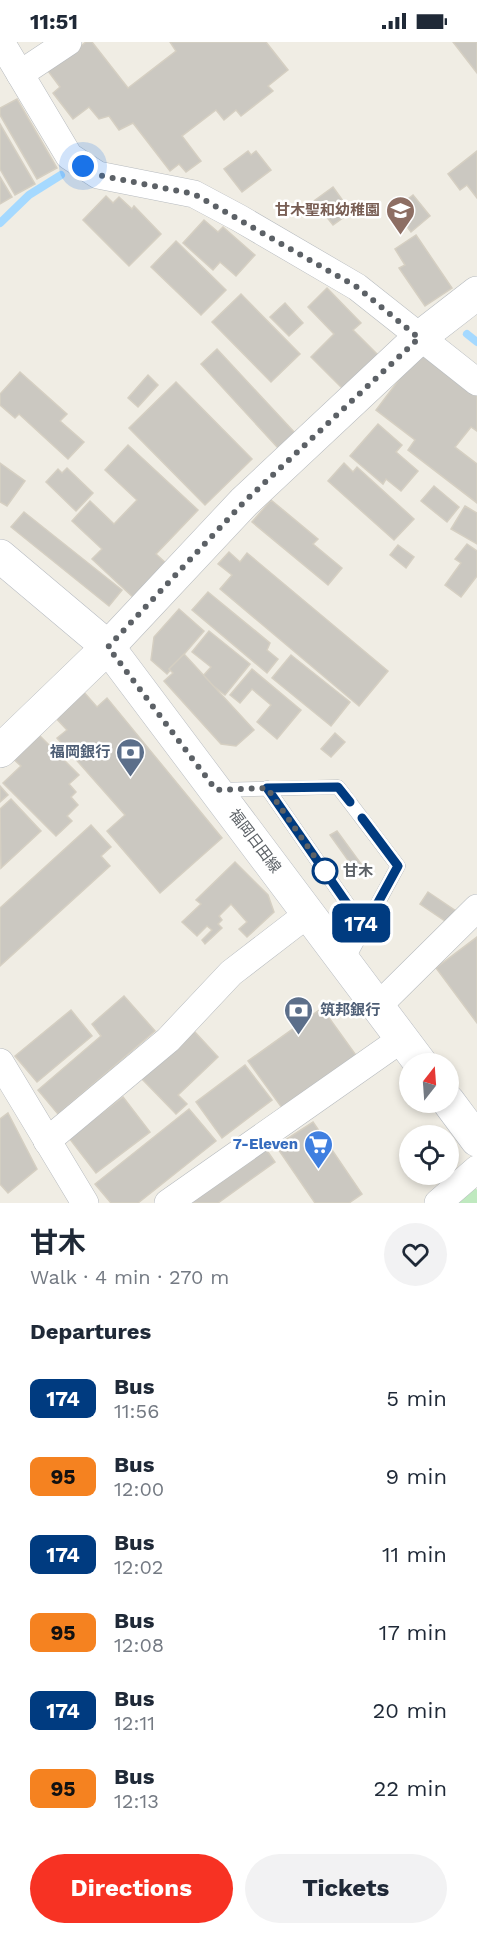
<!DOCTYPE html>
<html lang="en">
<head>
<meta charset="utf-8">
<style>
  body { margin:0; font-family:"Work Sans","Noto Sans JP",sans-serif; background:#f2f2f3; color:#1f2937; height:100vh; display:flex; flex-direction:column; font-size:22px; white-space:nowrap }
  * { box-sizing:border-box; margin:0 }
  p { font-size:20px; color:#747a83 }
  .icon { flex:none; width:33px; height:33px; fill:none; stroke:currentColor; stroke-width:2; stroke-linecap:round; stroke-linejoin:round }
  .map { position:relative; height:1161px; overflow:hidden }
  .sheet { display:flex; flex-direction:column; background:#fff; flex:1 }
  .sheet>* { flex:none }
  .badge { padding:0 12px; border-radius:9px; font-size:21px; line-height:39px }
  .needle { width:39px; rotate:17deg }
  .fabs { position:absolute; left:399px; top:1011px; display:grid; gap:12px }
  .fabs a { display:grid; place-items:center; width:60px; height:60px; border-radius:50%; background:#fff; box-shadow:0 3px 9px #0003; font-size:30px }
  .you { position:absolute; width:30px; height:30px; margin:-15px; border:4px solid #fff; border-radius:50%; background:#1a73e8; box-shadow:0 0 0 9px #1a73e833 }
  .map>.badge { position:absolute; translate:-50% -50%; box-shadow:0 0 0 3px #fff }
  h2 { padding:0 30px; font-size:22px; line-height:54px }
  .round { display:grid; place-items:center; flex:none; width:63px; height:63px; border-radius:32px; background:#f2f2f3 }
  .headline { display:flex; align-items:center; justify-content:space-between; height:102px; padding:0 30px }
  h1 { font-size:28px; font-weight:700; line-height:45px }
  .primary-button { display:flex; gap:12px; margin-top:auto; padding:12px 30px }
  .primary-button a { flex:1; height:69px; border-radius:36px; background:#f73223; color:#fff; font-size:24px; font-weight:700; line-height:69px; text-align:center }
  .primary-button a+a { background:#f2f2f3; color:#1f2937 }
  ul { padding:0; list-style:none }
  li { display:flex; align-items:center; gap:18px; height:78px; padding:0 30px }
  li div { flex:1 }
  li b { display:block; font-size:22px }
  li em { font-style:normal }
  li .badge { min-width:66px; font-weight:700; text-align:center }
  .status { display:flex; justify-content:space-between; align-items:center; height:42px; padding:0 30px; background:#fff; direction:ltr }
  .status svg { height:16px; fill:currentColor }
  .map>svg:first-child { display:block }
  .green { fill:#bfe9bf }
  .lines { fill:none; stroke-linecap:round; stroke-linejoin:round }
  .stream { stroke:#a5d9ff; stroke-width:8 }
  .building { fill:#cbc8c1; stroke:#d5cfc2; stroke-width:1.5 }
  .service-casing { stroke:#b7bbbf; stroke-width:15 }
  .minor-casing { stroke:#b7bbbf; stroke-width:28 }
  .tertiary-casing { stroke:#b7bbbf; stroke-width:34 }
  .secondary-casing { stroke:#b8bcc2; stroke-width:34 }
  .service { stroke:#fff; stroke-width:14 }
  .minor { stroke:#fff; stroke-width:27 }
  .tertiary { stroke:#fff; stroke-width:33 }
  .secondary { stroke:#fff; stroke-width:33 }
  .line-casing { stroke:#fff; stroke-width:14 }
  .line { stroke:#003b80; stroke-width:9 }
  .walk { stroke:#5c6166; stroke-width:6; stroke-dasharray:0 10.8 }
  .stop-dot { fill:#fff; stroke:#003b80; stroke-width:3 }
  .labels { text-anchor:middle; dominant-baseline:central; stroke-width:5; stroke-linejoin:round; paint-order:stroke }
  .education-label { font-size:15px; font-weight:bold; fill:#785e54; stroke:#fff; text-anchor:end }
  .service-label { font-size:15px; font-weight:bold; fill:#4e5e75; stroke:#fff; text-anchor:end }
  .street-label { font-size:15px; fill:#5c6166; stroke:#fff }
  .stop-label { font-size:15px; font-weight:bold; fill:#5c6166; stroke:#fff; text-anchor:start }
  .shop-label { font-size:15px; font-weight:bold; fill:#366cbe; stroke:#fff; text-anchor:end }
</style>
</head>
<body>
<div class="status"><b>11:51</b><svg viewBox="0 0 49 12"><path d="M0 12V9h3v3zM5 12V6h3v6zM10 12V3h3v9zM15 12V0h3v12zM26 1h20v11H26zM47 4h2v5h-2z"/></svg></div>
<div class="map">
<svg width="477" height="1161" viewBox="0 0 477 1161">
  <rect width="100%" height="100%" fill="#f0ede4"/>
  <path class="green" d="M 475,1145 L 477,1148 L 477,1161 L 457,1161 Z"/>
  <g class="lines">
    <g class="stream">
      <path d="M 0,181 L 29,153 L 61,133"/>
      <path d="M 467,292 L 477,300"/>
    </g>
  </g>
  <g class="building">
    <path d="M 86,0 L 92,0 L 128,46 L 176,9 L 170,0 L 266,0 L 288,28 L 268,44 L 273,49 L 241,74 L 236,68 L 224,78 L 216,68 L 182,94 L 201,119 L 186,130 L 179,122 L 170,129 L 133,81 L 119,88 L 109,74 L 99,77 L 89,65 L 73,77 L 53,51 L 60,45 L 48,29 Z"/>
    <path d="M 453,0 L 477,0 L 477,31 Z"/>
    <path d="M 17,57 L 57,126 L 37,137 L 0,73 L 0,66 Z"/>
    <path d="M 0,82 L 35,142 L 15,153 L 0,127 Z"/>
    <path d="M 248,109 L 251,113 L 256,109 L 271,128 L 242,150 L 224,127 Z"/>
    <path d="M 477,109 L 477,156 L 467,143 L 460,148 L 448,132 Z"/>
    <path d="M 0,135 L 12,155 L 0,162 Z"/>
    <path d="M 333,145 L 351,170 L 333,183 L 314,159 Z"/>
    <path d="M 413,153 L 430,174 L 411,190 L 394,168 Z"/>
    <path d="M 106,154 L 113,161 L 119,155 L 132,167 L 134,164 L 161,192 L 129,224 L 83,178 Z"/>
    <path d="M 204,178 L 218,190 L 223,185 L 255,213 L 236,234 L 220,220 L 213,228 L 183,201 Z"/>
    <path d="M 416,193 L 452,246 L 425,264 L 399,226 L 405,223 L 395,207 Z"/>
    <path d="M 176,199 L 226,248 L 201,273 L 151,225 Z"/>
    <path d="M 327,246 L 361,281 L 353,288 L 379,314 L 344,348 L 311,315 L 334,292 L 308,265 Z"/>
    <path d="M 241,252 L 300,312 L 271,340 L 212,280 Z"/>
    <path d="M 285,261 L 303,281 L 289,294 L 270,275 Z"/>
    <path d="M 217,307 L 295,391 L 278,406 L 201,322 Z"/>
    <path d="M 420,310 L 477,353 L 477,389 L 471,385 L 455,405 L 477,422 L 477,461 L 408,408 L 415,398 L 376,368 Z"/>
    <path d="M 20,330 L 67,372 L 60,379 L 84,400 L 68,417 L 19,372 L 15,376 L 0,363 L 0,352 Z"/>
    <path d="M 148,333 L 158,343 L 138,365 L 128,356 Z"/>
    <path d="M 176,340 L 252,417 L 205,463 L 129,386 Z"/>
    <path d="M 378,382 L 402,403 L 396,410 L 418,429 L 401,449 L 386,437 L 383,442 L 350,414 Z"/>
    <path d="M 128,403 L 198,468 L 156,512 L 168,523 L 136,558 L 92,517 L 102,507 L 72,479 L 90,459 L 114,482 L 137,458 L 105,428 Z"/>
    <path d="M 0,421 L 25,439 L 7,464 L 0,460 Z"/>
    <path d="M 344,421 L 353,430 L 357,425 L 414,477 L 394,498 L 328,439 Z"/>
    <path d="M 67,426 L 93,451 L 76,469 L 46,440 L 58,427 L 62,431 Z"/>
    <path d="M 434,444 L 459,465 L 447,480 L 421,459 Z"/>
    <path d="M 271,458 L 318,497 L 313,502 L 342,526 L 328,543 L 252,480 Z"/>
    <path d="M 465,464 L 477,471 L 477,502 L 451,487 Z"/>
    <path d="M 24,470 L 122,548 L 109,564 L 11,485 Z"/>
    <path d="M 467,502 L 477,509 L 477,534 L 461,555 L 445,543 L 461,521 L 455,517 Z"/>
    <path d="M 398,503 L 414,515 L 406,526 L 390,513 Z"/>
    <path d="M 229,510 L 240,520 L 247,511 L 388,629 L 359,664 L 220,547 L 232,533 L 218,522 Z"/>
    <path d="M 208,550 L 270,601 L 267,608 L 278,617 L 267,631 L 192,568 Z"/>
    <path d="M 179,567 L 204,589 L 167,632 L 151,618 L 154,595 Z"/>
    <path d="M 209,589 L 250,622 L 225,653 L 202,635 L 211,625 L 192,610 Z"/>
    <path d="M 184,612 L 254,688 L 236,704 L 221,702 L 164,639 L 173,631 L 169,627 Z"/>
    <path d="M 291,613 L 350,660 L 331,684 L 272,636 Z"/>
    <path d="M 252,627 L 301,668 L 277,697 L 257,680 L 271,663 L 252,647 L 240,661 L 230,653 Z"/>
    <path d="M 82,648 L 97,665 L 107,656 L 222,796 L 160,851 L 107,789 L 125,773 L 57,696 L 67,688 L 53,673 Z"/>
    <path d="M 33,687 L 79,733 L 69,742 L 76,750 L 71,755 L 78,763 L 67,774 L 72,779 L 56,794 L 3,741 L 21,724 L 8,712 Z"/>
    <path d="M 335,691 L 345,700 L 331,715 L 321,707 Z"/>
    <path d="M 0,744 L 8,753 L 0,760 Z"/>
    <path d="M 11,757 L 41,789 L 1,826 L 0,767 Z"/>
    <path d="M 91,783 L 111,805 L 101,814 L 110,824 L 0,924 L 0,866 Z"/>
    <path d="M 337,789 L 367,830 L 360,835 L 330,793 Z"/>
    <path d="M 235,820 L 268,853 L 274,870 L 247,895 L 239,887 L 247,880 L 231,862 L 219,874 L 222,878 L 218,882 L 222,886 L 205,902 L 202,898 L 212,888 L 207,884 L 197,894 L 182,880 L 201,862 L 196,858 Z"/>
    <path d="M 428,850 L 456,869 L 448,881 L 420,862 Z"/>
    <path d="M 477,895 L 477,981 L 436,926 Z"/>
    <path d="M 124,954 L 155,989 L 58,1072 L 38,1048 L 101,994 L 92,982 Z"/>
    <path d="M 322,966 L 358,1016 L 285,1070 L 248,1019 Z"/>
    <path d="M 71,968 L 92,994 L 37,1040 L 15,1014 Z"/>
    <path d="M 194,989 L 218,1015 L 178,1053 L 187,1062 L 176,1072 L 142,1037 Z"/>
    <path d="M 245,1023 L 272,1058 L 222,1096 L 196,1060 Z"/>
    <path d="M 123,1055 L 150,1090 L 96,1131 L 69,1096 Z"/>
    <path d="M 189,1067 L 216,1099 L 138,1161 L 111,1161 L 95,1142 Z"/>
    <path d="M 8,1071 L 37,1127 L 8,1151 L 0,1142 L 0,1077 Z"/>
    <path d="M 313,1080 L 362,1152 L 349,1161 L 315,1161 L 276,1104 Z"/>
    <path d="M 261,1100 L 275,1120 L 218,1161 L 175,1161 Z"/>
  </g>
  <g class="lines">
    <defs>
      <g id="service">
        <path d="M 267,746 L 364,886"/>
        <path d="M 218,748 L 338,745 L 398,824 L 346,920"/>
      </g>
      <g id="minor">
        <path d="M 1,0 L 69,114 L 98,133 L 194,152 L 239,176 L 357,245 L 477,340"/>
        <path d="M 20,32 L 68,0"/>
        <path d="M 379,963 L 477,866"/>
        <path d="M 0,1020 L 85,1161"/>
        <path d="M 47,1099 L 168,998 L 231,931 L 309,871"/>
        <path d="M 168,1161 L 403,996"/>
        <path d="M 438,1161 L 477,1127"/>
      </g>
      <path id="tertiary" d="M 0,709 L 108,605 L 244,460 L 419,296 L 477,251"/>
      <g id="secondary">
        <path d="M 0,514 L 108,605 L 421,1022"/>
        <path d="M 448,1059 L 477,1098"/>
      </g>
    </defs>
    <use href="#service" class="service-casing"/>
    <use href="#minor" class="minor-casing"/>
    <use href="#tertiary" class="tertiary-casing"/>
    <use href="#secondary" class="secondary-casing"/>
    <use href="#service" class="service"/>
    <use href="#minor" class="minor"/>
    <use href="#tertiary" class="tertiary"/>
    <use href="#secondary" class="secondary"/>
  </g>
  <g class="lines">
    <defs>
      <path id="line" d="M 350,760 L 338,745 L 267,746 L 364,886 L 398,824 L 362,776"/>
    </defs>
    <use href="#line" class="line-casing"/>
    <use href="#line" class="line"/>
    <path class="walk" d="M 83,124 L 98,133 L 194,152 L 357,245 L 419,296 L 244,460 L 108,605 L 216,748 L 267,746 L 328,834 L 325,829"/>
  </g>
  <defs>
    <symbol id="school-pin" viewBox="-11 -11 22 30"><path d="M0 17L-7.5 6A9.5 9.5 0 1 1 7.5 6Z" fill="#8d6e63" stroke="#fff"/><path d="M0-5L7-2L0 1L-7-2ZM-4 1L0 2.5L4 1V4Q0 6-4 4Z" fill="#fff"/></symbol>
    <symbol id="bank-pin" viewBox="-11 -11 22 30"><path d="M0 17L-7.5 6A9.5 9.5 0 1 1 7.5 6Z" fill="#5c6f8a" stroke="#fff"/><path d="M-6-4H6V4H-6ZM0-2.3a2.3 2.3 0 1 0 0 4.6a2.3 2.3 0 1 0 0-4.6Z" fill="#fff"/></symbol>
    <symbol id="supermarket-pin" viewBox="-11 -11 22 30"><path d="M0 17L-7.5 6A9.5 9.5 0 1 1 7.5 6Z" fill="#3f7fe0" stroke="#fff"/><path d="M-6-5.5h2.5l.6 2H6L4.5 2H-2.5L-4.4-4H-6ZM-1.5 3.2a1.3 1.3 0 1 0 .1 0ZM3 3.2a1.3 1.3 0 1 0 .1 0Z" fill="#fff"/></symbol>
  </defs>
  <g fill-rule="evenodd">
    <use href="#school-pin" x="384" y="152" width="33" height="45"/>
    <use href="#bank-pin" x="114" y="694" width="33" height="45"/>
    <use href="#bank-pin" x="282" y="952" width="33" height="45"/>
    <use href="#supermarket-pin" x="302" y="1086" width="33" height="45"/>
  </g>
  <circle class="stop-dot" cx="325" cy="829" r="12"/>
  <g class="labels">
    <g class="education-label">
      <text x="380" y="168">甘木聖和幼稚園</text>
    </g>
    <g class="service-label">
      <text x="110" y="710">福岡銀行</text>
      <text x="320" y="968" text-anchor="start">筑邦銀行</text>
    </g>
    <g class="street-label">
      <text transform="translate(255 799) rotate(53)">福岡日田線</text>
    </g>
    <g class="stop-label">
      <text x="343" y="829">甘木</text>
    </g>
    <g class="shop-label">
      <text x="298" y="1102">7-Eleven</text>
    </g>
  </g>
</svg>
<div class="fabs">
<a><svg class="needle" viewBox="-14 -14 28 28"><path d="M0-13l5 13h-10z" fill="#e53935"/><path d="M0 13l5-13h-10z" fill="#747a83"/></svg></a>
<a><svg class="icon" aria-label="locate" viewBox="0 0 24 24"><circle cx="12" cy="12" r="6"/><path d="M12 2v4M12 18v4M2 12h4M18 12h4"/></svg></a>
</div>
<div class="you" style="left:83px;top:124px"></div>
<b class="badge" style="left:361px;top:881px;background:#003b80;color:#fff">174</b>
</div>
<section class="sheet">
<div class="headline"><div><h1>甘木</h1><p>Walk · 4 min · 270 m</p></div><a class="round"><svg class="icon" aria-label="heart" viewBox="0 0 24 24"><path d="M12 20l-8-8c-3-5 5-10 8-4 3-6 11-1 8 4z"/></svg></a></div>
<h2>Departures</h2>
<ul>
<li><span class="badge" style="background:#003b80;color:#fff">174</span><div><b>Bus</b><p>11:56</p></div><em>5 min</em></li>
<li><span class="badge" style="background:#f58220;color:#111">95</span><div><b>Bus</b><p>12:00</p></div><em>9 min</em></li>
<li><span class="badge" style="background:#003b80;color:#fff">174</span><div><b>Bus</b><p>12:02</p></div><em>11 min</em></li>
<li><span class="badge" style="background:#f58220;color:#111">95</span><div><b>Bus</b><p>12:08</p></div><em>17 min</em></li>
<li><span class="badge" style="background:#003b80;color:#fff">174</span><div><b>Bus</b><p>12:11</p></div><em>20 min</em></li>
<li><span class="badge" style="background:#f58220;color:#111">95</span><div><b>Bus</b><p>12:13</p></div><em>22 min</em></li>
</ul>
<div class="primary-button"><a>Directions</a><a>Tickets</a></div>
</section>
</body>
</html>
